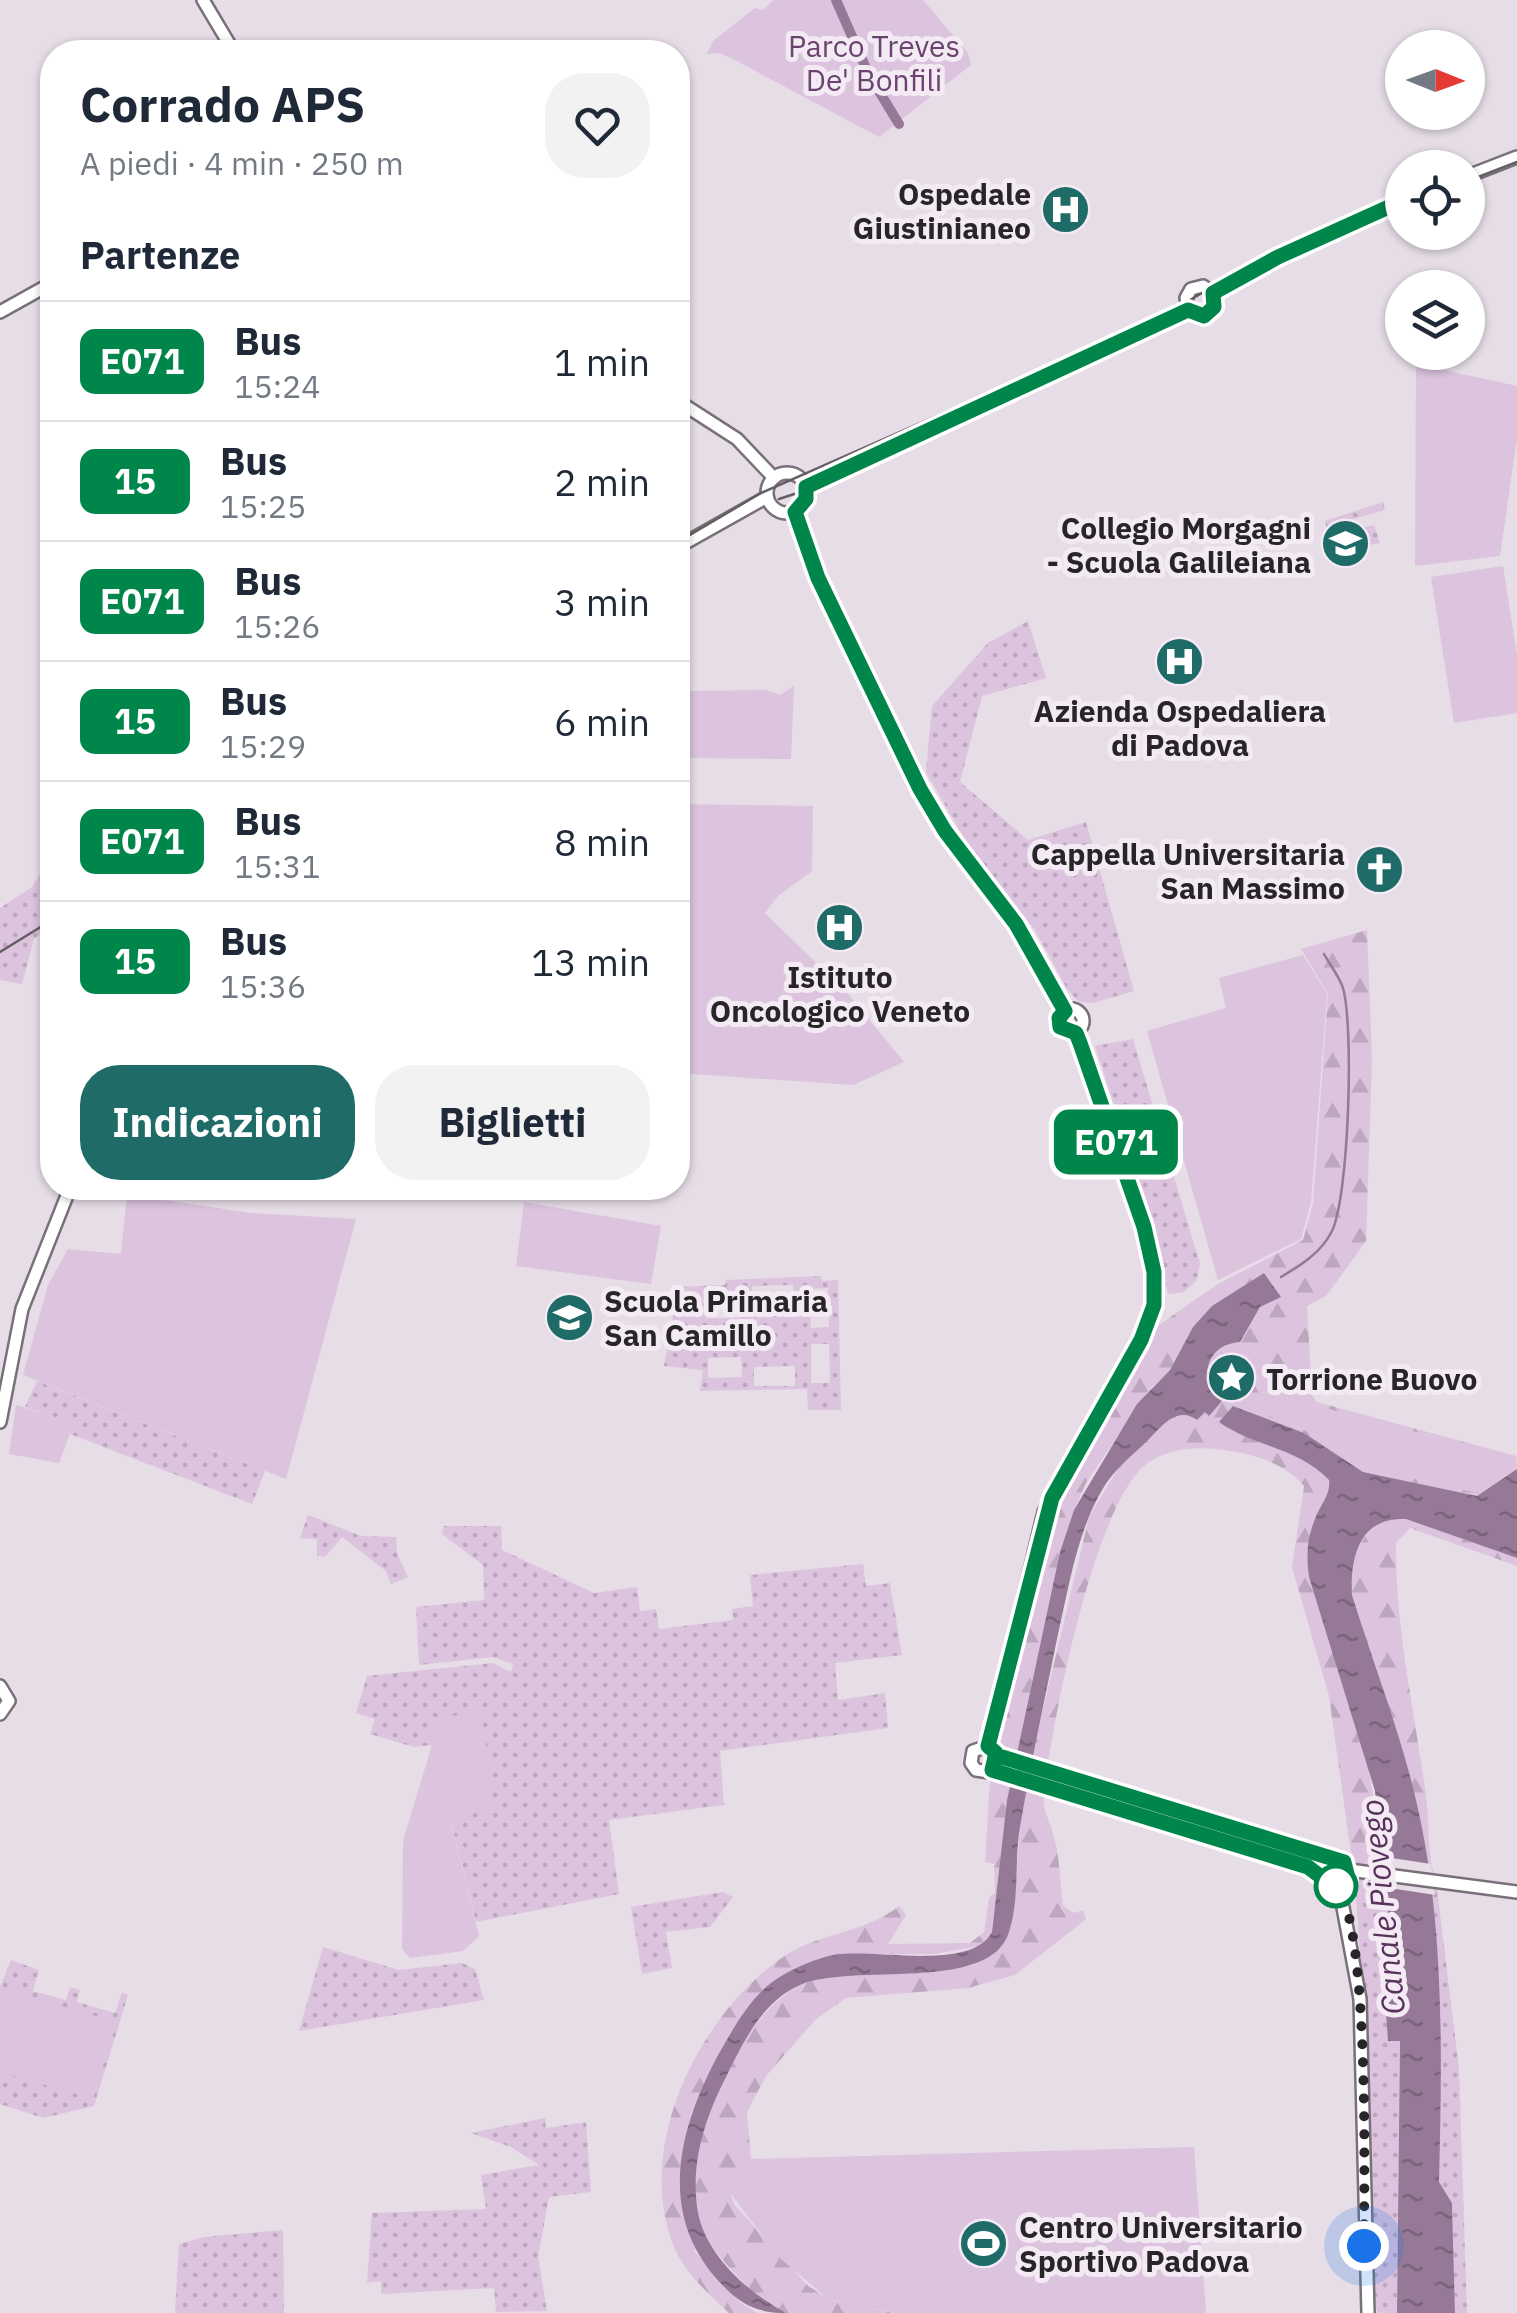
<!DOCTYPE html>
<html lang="it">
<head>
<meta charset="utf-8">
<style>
  body { margin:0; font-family:"IBM Plex Sans",sans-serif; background:#f2f2f3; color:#1f2937; height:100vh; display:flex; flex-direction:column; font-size:38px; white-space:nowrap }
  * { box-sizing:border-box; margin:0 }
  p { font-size:32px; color:#747a83 }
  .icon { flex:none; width:55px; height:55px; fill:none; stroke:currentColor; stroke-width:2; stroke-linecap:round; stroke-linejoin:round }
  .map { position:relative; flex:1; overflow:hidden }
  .drawer { position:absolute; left:40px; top:40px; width:650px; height:1160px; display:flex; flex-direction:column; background:#fff; border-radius:40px; box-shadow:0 2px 8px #0004 }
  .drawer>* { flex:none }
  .badge { padding:0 20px; border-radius:15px; font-size:35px; line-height:65px }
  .needle { width:65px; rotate:91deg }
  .fabs { position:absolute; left:1385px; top:30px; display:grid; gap:20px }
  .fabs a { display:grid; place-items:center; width:100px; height:100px; border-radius:50%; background:#fff; box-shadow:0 2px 8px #0004; font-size:50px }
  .you { position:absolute; width:50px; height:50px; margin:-25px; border:8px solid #fff; border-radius:50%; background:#1a73e8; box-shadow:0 0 0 15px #1a73e833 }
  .map>.badge { position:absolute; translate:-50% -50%; box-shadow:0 0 0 5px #fff }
  h2 { padding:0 40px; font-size:38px; line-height:90px }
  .round { display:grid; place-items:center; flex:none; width:105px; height:105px; border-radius:40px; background:#f2f2f3 }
  .overview { display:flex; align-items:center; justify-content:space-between; height:170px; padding:0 40px }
  h1 { font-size:48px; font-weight:700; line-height:75px }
  .primary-button { display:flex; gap:20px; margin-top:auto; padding:20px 40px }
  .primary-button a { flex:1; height:115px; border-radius:40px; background:#1f6b68; color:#fff; font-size:40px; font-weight:700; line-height:115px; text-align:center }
  .primary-button a+a { background:#f2f2f3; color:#1f2937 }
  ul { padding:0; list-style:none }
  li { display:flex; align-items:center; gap:30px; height:120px; padding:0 40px; border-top:2px solid #e0e1e3 }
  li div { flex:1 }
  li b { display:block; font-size:38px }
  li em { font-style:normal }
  li .badge { min-width:110px; font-weight:700; text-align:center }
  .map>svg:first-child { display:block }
  .grass { fill:url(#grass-dots); fill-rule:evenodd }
  .forest { fill:url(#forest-firs); fill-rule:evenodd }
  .park { fill:#dcc3de }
  .water { fill:url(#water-ripples) }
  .pier { fill:#e6dde6 }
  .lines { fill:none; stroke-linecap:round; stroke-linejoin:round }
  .stream { stroke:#957997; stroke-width:2.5 }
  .canal { stroke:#957997; stroke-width:10 }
  .secondary-casing { stroke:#79717a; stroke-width:16 }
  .secondary { stroke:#fff; stroke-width:11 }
  .tram { stroke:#635e63; stroke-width:2.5 }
  .line-casing { stroke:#fff; stroke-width:22 }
  .line { stroke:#00854a; stroke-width:15 }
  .walk { stroke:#282528; stroke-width:10; stroke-dasharray:0 18 }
  .stop-dot { fill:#fff; stroke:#00854a; stroke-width:5 }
  .labels { text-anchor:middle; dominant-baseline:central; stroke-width:10; stroke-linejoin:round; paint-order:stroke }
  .park-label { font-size:30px; fill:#6b436f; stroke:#f3eaf4 }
  .poi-label { font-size:30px; font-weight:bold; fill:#282528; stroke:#f3eaf4; text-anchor:end }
  .water-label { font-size:32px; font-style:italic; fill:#58325c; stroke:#f3eaf4 }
</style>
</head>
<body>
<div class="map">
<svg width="1517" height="2313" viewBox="0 0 1517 2313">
  <defs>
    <pattern id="grass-dots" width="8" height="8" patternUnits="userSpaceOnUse" patternTransform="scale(2.5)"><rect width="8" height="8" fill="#dcc3de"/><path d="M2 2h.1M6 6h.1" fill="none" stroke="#bda7be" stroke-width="1.8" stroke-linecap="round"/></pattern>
    <pattern id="forest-firs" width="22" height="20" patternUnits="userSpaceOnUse" patternTransform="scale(2.5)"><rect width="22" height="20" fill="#dcc3de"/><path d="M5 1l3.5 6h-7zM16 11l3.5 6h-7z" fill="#bda7be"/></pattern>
    <pattern id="water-ripples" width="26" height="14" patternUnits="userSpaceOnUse" patternTransform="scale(2.5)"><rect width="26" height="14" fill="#957997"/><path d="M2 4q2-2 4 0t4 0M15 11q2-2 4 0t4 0" fill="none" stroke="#7a637b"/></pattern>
  </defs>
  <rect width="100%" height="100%" fill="#e6dde6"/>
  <g class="grass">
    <path d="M 1383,502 L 1385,510 L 1335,524 L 1340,540 L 1330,543 L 1325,521 Z"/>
    <path d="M 1374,525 L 1380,543 L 1351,549 L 1346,532 Z"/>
    <path d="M 1028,621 L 1046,678 L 982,696 L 960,782 L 1028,840 L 1086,822 L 1134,991 L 1093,1003 L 1079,1002 L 1067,989 L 1035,930 L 965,840 L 926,772 L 932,706 L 988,643 Z"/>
    <path d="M 41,872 L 52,873 L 52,925 L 34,939 L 22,984 L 0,980 L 0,908 L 32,887 Z"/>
    <path d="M 1133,1039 L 1200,1264 L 1197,1280 L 1184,1292 L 1168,1294 L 1161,1250 L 1095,1046 Z"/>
    <path d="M 821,1276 L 822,1281 L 838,1280 L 841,1410 L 808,1410 L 807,1389 L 700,1391 L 703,1370 L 664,1366 L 668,1345 L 676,1344 L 675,1332 L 670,1332 L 678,1287 L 725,1285 L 726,1280 ZM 793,1285 L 794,1306 L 752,1306 L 752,1286 ZM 828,1288 L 829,1327 L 811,1328 L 810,1289 ZM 739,1297 L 740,1318 L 706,1318 L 706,1298 ZM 811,1344 L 829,1344 L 830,1383 L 811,1383 ZM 708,1358 L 741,1357 L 742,1377 L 708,1378 ZM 795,1366 L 795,1386 L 754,1386 L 754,1367 Z"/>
    <path d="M 37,1381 L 265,1471 L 252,1504 L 70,1434 L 73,1423 L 25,1407 Z"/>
    <path d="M 308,1515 L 361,1536 L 396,1537 L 397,1554 L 408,1577 L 391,1584 L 386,1571 L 342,1537 L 325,1557 L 317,1556 L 317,1539 L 300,1538 Z"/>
    <path d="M 444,1526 L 501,1526 L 502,1550 L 594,1593 L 637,1587 L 640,1611 L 656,1609 L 659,1629 L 733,1620 L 732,1609 L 753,1606 L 750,1575 L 863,1564 L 866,1586 L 890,1583 L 902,1655 L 835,1663 L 838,1700 L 885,1693 L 888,1728 L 720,1751 L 724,1805 L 609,1820 L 619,1894 L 476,1922 L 432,1745 L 414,1747 L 370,1734 L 375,1719 L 356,1713 L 367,1676 L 493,1663 L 511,1672 L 513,1664 L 493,1657 L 419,1665 L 416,1607 L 484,1600 L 483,1565 L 442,1534 Z"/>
    <path d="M 1353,1868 L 1387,1874 L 1396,1985 L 1384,1987 L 1388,2040 L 1400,2041 L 1397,2313 L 1377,2313 C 1360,2166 1369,2016 1353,1868 Z"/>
    <path d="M 1428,1879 L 1436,1881 L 1459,2069 L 1467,2313 L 1455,2313 L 1452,2203 L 1439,2182 L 1439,2008 Z"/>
    <path d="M 723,1892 L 733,1897 L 710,1927 L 666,1932 L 672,1968 L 642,1974 L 631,1907 Z"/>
    <path d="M 323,1947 L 399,1970 L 462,1963 L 475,1969 L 484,2000 L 299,2031 Z"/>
    <path d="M 11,1960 L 39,1970 L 33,1991 L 66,2000 L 70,1987 L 80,1990 L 77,2002 L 115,2013 L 122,1993 L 128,1995 L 94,2106 L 43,2118 L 0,2104 L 0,1987 Z"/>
    <path d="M 545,2118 L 546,2128 L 586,2122 L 591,2192 L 549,2197 L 538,2257 L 547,2311 L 496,2312 L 494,2288 L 381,2294 L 381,2281 L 367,2283 L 372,2213 L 486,2209 L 481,2175 L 539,2165 L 511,2147 L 471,2133 Z"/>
    <path d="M 283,2230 L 284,2313 L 175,2313 L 179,2244 L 204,2237 Z"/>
  </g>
  <g class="forest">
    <path d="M 1367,930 L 1372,1058 L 1366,1241 L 1327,1295 L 1307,1306 L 1312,1395 L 1317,1402 L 1516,1456 L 1517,1469 L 1477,1496 L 1363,1472 L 1304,1433 L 1233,1406 C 1244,1418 1257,1437 1271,1445 C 1289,1455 1342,1465 1327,1496 C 1314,1524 1304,1545 1309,1577 L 1365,1749 L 1387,1874 L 1353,1868 L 1329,1696 L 1292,1567 L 1304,1486 C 1283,1461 1247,1452 1215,1449 C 1192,1447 1169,1449 1149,1462 C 1095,1498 1051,1727 1044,1794 C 1042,1808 1048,1817 1052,1830 C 1060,1854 1060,1882 1063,1906 L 1074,1913 L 1083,1910 L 1086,1919 L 1015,1975 L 968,1988 L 846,1998 L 816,2019 L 766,2076 L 747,2112 L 752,2172 L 735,2180 L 730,2193 L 734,2204 L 807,2285 L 828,2299 L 893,2313 C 860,2313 819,2313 787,2313 C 768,2309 751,2291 738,2277 C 723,2260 707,2245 699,2222 C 677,2154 735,2023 795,1988 C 831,1966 927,1972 974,1965 L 1015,1896 L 1020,1825 L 1035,1743 L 1089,1517 L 1122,1462 L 1160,1426 L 1175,1416 L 1205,1412 L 1222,1401 C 1196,1379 1207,1345 1240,1342 L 1260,1307 L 1280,1296 L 1265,1274 L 1193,1327 L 1170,1370 L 1149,1390 L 1086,1483 L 1074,1510 L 1060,1552 L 1007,1800 L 992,1932 L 985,1945 L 935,1954 L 832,1955 L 730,2034 L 691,2114 L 695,2252 L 740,2302 L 757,2313 L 729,2313 C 707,2293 682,2270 672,2242 C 636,2143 699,2017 780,1959 C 815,1933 864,1934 899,1906 L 906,1915 L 888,1944 L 970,1943 L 984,1932 L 989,1898 L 995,1893 L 994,1864 L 985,1862 L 990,1780 L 995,1779 L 1004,1751 L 998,1743 L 1054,1519 L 1081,1460 L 1159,1325 L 1218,1284 L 1303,1240 L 1313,1203 L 1328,994 L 1301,949 ZM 1263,1392 L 1513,1458 L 1517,1466 L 1476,1492 L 1412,1478 L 1392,1478 L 1363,1467 L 1314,1434 L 1243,1405 L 1258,1399 Z"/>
    <path d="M 1387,1518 L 1406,1519 L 1517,1558 L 1517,1566 L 1410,1528 L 1396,1543 C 1395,1629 1415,1712 1426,1796 C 1430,1825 1426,1852 1436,1880 L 1428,1879 L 1416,1800 L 1352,1595 C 1351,1560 1355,1537 1387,1518 Z"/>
  </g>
  <g class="park">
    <path d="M 774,0 L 923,0 L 968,53 L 971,65 L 879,137 L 737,61 L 720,53 L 707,54 L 713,41 L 755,8 L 763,10 Z"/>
    <path d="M 1416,364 L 1517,386 L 1517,438 L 1500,556 L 1415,566 Z"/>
    <path d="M 1503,566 L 1517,655 L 1517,713 L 1454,723 L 1431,577 Z"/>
    <path d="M 678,672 L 691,691 L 766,690 L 780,695 L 794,686 L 791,759 L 678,758 Z"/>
    <path d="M 678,804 L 813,806 L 812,871 L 778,896 L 765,913 L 849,995 L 904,1062 L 853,1085 L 678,1073 Z"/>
    <path d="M 1303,955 L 1327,994 L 1311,1202 L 1301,1239 L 1218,1280 L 1147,1031 L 1226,1008 L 1219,978 Z"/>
    <path d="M 127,1194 L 250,1213 L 356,1219 L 286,1479 L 23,1375 L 48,1285 L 68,1249 L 121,1254 Z"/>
    <path d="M 524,1202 L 661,1226 L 651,1284 L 516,1266 Z"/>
    <path d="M 1262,1392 L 1514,1458 L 1517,1466 L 1476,1493 L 1412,1478 L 1392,1478 L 1363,1467 L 1314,1434 L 1241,1405 L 1258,1399 Z"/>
    <path d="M 16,1405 L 74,1423 L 59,1463 L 9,1454 Z"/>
    <path d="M 481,1711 L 495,1809 L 450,1819 L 479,1936 L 463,1951 L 410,1958 L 402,1949 L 403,1841 L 432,1745 L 429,1720 Z"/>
    <path d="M 0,1988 L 116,2022 L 93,2099 L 0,2072 Z"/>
    <path d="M 1194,2147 L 1206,2313 L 895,2313 L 828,2299 L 781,2259 L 730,2193 L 735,2180 L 751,2171 L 749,2159 Z"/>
  </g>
  <g class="water">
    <path d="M 1264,1273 L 1281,1297 L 1260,1307 L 1240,1342 C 1219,1344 1207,1356 1207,1377 L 1222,1401 L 1209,1416 L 1205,1412 L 1197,1420 C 1177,1405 1161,1427 1148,1440 C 1131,1457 1114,1469 1102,1490 C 1077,1533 1069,1586 1058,1634 C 1045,1698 1031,1762 1020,1827 C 1014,1861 1020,1898 1009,1932 C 990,1994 852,1962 800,1985 C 763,2001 743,2042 726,2077 C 705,2118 691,2161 697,2207 C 703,2253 747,2292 786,2313 C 753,2313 737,2302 715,2277 C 658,2210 679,2129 717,2057 C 732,2031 747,2002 771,1983 C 787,1971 813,1959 834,1955 C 874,1948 971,1972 992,1932 L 1007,1800 L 1060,1552 L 1074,1510 L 1137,1404 L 1170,1370 L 1193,1327 L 1212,1306 Z"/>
    <path d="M 1233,1406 L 1304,1433 L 1363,1472 L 1477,1496 L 1517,1469 L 1517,1558 L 1406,1519 C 1360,1517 1350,1556 1352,1595 C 1373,1663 1400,1731 1416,1800 C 1445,1923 1442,2057 1439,2182 L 1452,2203 L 1455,2313 L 1397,2313 L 1400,2041 L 1388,2041 L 1384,1987 L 1396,1985 L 1375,1791 L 1309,1577 C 1306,1556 1307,1538 1315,1519 C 1320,1505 1331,1495 1329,1480 C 1298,1447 1254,1447 1219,1422 Z"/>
  </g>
  <path class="pier" d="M 1379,1856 L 1431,1864 L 1435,1895 L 1383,1887 Z"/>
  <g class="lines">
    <path class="stream" d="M 1281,1277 C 1301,1265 1321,1253 1332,1231 C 1349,1195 1354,1027 1343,988 C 1339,976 1330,965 1324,954"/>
    <path class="canal" d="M 836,0 L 869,75 L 899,124"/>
    <defs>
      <g id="secondary">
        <path d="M 203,0 L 234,52"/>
        <path d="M 1468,176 L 1517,157"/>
        <path d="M 1213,293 L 1277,257 L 1402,200"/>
        <path d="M 1189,310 L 1186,298 L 1191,289 L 1203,286 L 1213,293"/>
        <path d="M 1189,310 L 1200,316 L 1209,314 L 1215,303 L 1213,293"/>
        <path d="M 0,312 L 52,283"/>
        <path d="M 678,401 L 737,439 L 774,478"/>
        <circle cx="787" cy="493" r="20"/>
        <path d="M 806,487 L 1189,310"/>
        <path d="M 795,512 L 818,579 L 920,789 L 945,831 L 1015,924 L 1065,1011"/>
        <path d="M 678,547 L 767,497"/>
        <circle cx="1071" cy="1021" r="12"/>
        <path d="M 0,1422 L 22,1309 L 70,1188"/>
        <path d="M 0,1686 L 9,1701 L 0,1714"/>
        <path d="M 988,1746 L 1044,1512 L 1141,1340 L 1154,1305 L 1154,1272 L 1143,1227 L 1076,1033"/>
        <path d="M 996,1753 L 996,1765 L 989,1772 L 976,1770 L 971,1763 L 973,1751 L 988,1746 L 1002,1757 L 1340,1861 L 1349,1870"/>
        <path d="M 992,1770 L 1308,1867 L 1339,1886"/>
        <path d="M 1349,1870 L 1517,1892"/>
        <path d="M 1339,1886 L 1360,1999 L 1368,2313"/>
      </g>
    </defs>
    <use href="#secondary" class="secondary-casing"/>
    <use href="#secondary" class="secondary"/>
    <g class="tram">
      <path d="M 1468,181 L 1517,162"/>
      <path d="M 779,499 L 834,481 L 1055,380"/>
      <path d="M 678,542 L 761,493 L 1159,318 L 1245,268 L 1402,196"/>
      <path d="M 0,952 L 52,920"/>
    </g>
  </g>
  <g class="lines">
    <defs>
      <path id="line" d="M 1002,1757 L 1344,1862 L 1348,1878 L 1333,1886 L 1308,1867 L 992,1770 L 996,1753 L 988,1746 L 1052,1498 L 1141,1340 L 1154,1305 L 1154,1272 L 1144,1227 L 1080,1043 L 1076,1033 L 1060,1027 L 1059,1018 L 1065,1011 L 1016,924 L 945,831 L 920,789 L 818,578 L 795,512 L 806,499 L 806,487 L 1188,310 L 1204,316 L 1214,307 L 1213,293 L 1278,257 L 1402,201"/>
    </defs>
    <use href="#line" class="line-casing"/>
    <use href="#line" class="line"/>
    <path class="walk" d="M 1336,1886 C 1370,1922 1364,2184 1364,2246"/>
  </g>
  <defs>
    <symbol id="hospital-disc" viewBox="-11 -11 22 22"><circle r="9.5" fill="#1f6b68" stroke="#f3eaf4"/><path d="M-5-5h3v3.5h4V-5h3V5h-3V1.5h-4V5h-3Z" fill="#fff"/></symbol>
    <symbol id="university-disc" viewBox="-11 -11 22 22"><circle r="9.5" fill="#1f6b68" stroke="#f3eaf4"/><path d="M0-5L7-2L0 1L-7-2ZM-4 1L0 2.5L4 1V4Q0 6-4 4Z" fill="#fff"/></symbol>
    <symbol id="church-disc" viewBox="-11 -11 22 22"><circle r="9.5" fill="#1f6b68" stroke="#f3eaf4"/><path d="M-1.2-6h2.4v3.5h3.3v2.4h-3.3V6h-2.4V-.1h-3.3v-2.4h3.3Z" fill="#fff"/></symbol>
    <symbol id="school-disc" viewBox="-11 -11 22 22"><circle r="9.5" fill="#1f6b68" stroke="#f3eaf4"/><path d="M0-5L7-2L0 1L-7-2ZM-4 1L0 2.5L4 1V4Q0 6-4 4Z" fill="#fff"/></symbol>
    <symbol id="sight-disc" viewBox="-11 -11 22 22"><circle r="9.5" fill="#1f6b68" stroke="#f3eaf4"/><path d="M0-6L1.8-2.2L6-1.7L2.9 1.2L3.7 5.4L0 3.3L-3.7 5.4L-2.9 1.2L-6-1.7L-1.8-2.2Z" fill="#fff"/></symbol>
    <symbol id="stadium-disc" viewBox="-11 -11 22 22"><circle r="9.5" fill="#1f6b68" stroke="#f3eaf4"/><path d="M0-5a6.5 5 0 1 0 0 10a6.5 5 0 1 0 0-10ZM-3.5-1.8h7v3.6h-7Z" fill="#fff"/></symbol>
  </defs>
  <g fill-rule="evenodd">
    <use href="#hospital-disc" x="1038" y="182" width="55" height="55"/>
    <use href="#university-disc" x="1318" y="516" width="55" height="55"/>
    <use href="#hospital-disc" x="1152" y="634" width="55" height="55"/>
    <use href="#church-disc" x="1352" y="842" width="55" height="55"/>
    <use href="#hospital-disc" x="812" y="900" width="55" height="55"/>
    <use href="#school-disc" x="542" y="1290" width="55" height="55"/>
    <use href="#sight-disc" x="1204" y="1350" width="55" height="55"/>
    <use href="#stadium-disc" x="956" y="2216" width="55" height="55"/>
  </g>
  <circle class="stop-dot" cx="1336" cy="1886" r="20"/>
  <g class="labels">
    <g class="park-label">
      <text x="874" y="45">Parco Treves<tspan x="874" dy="34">De' Bonfili</tspan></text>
    </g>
    <g class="poi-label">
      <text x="1031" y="193">Ospedale<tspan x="1031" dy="34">Giustinianeo</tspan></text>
      <text x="1311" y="527">Collegio Morgagni<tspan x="1311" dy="34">- Scuola Galileiana</tspan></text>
      <text x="1180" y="710" text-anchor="middle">Azienda Ospedaliera<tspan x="1180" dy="34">di Padova</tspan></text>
      <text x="1345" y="853">Cappella Universitaria<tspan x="1345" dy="34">San Massimo</tspan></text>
      <text x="840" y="976" text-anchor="middle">Istituto<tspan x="840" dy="34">Oncologico Veneto</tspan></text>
      <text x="604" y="1300" text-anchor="start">Scuola Primaria<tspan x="604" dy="34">San Camillo</tspan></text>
      <text x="1266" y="1378" text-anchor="start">Torrione Buovo</text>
      <text x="1019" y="2226" text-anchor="start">Centro Universitario<tspan x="1019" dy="34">Sportivo Padova</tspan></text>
    </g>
    <g class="water-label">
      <text transform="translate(1382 1907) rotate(-96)">Canale Piovego</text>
    </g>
  </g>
</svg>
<div class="fabs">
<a><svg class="needle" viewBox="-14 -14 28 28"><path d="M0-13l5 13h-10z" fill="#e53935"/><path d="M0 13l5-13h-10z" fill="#747a83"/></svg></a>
<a><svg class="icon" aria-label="locate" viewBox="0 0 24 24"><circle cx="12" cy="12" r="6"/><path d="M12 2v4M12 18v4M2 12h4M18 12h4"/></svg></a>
<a><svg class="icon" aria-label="layers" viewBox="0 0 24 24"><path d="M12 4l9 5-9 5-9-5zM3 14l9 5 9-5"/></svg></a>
</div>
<div class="you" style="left:1364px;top:2246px"></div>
<b class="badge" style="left:1116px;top:1142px;background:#00854a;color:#fff">E071</b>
<section class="drawer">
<div class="overview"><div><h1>Corrado APS</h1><p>A piedi · 4 min · 250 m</p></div><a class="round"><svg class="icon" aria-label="heart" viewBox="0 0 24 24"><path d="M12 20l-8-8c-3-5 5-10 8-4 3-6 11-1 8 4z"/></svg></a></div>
<h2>Partenze</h2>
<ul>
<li><span class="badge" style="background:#00854a;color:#fff">E071</span><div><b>Bus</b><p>15:24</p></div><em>1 min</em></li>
<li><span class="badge" style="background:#00854a;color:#fff">15</span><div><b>Bus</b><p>15:25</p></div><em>2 min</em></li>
<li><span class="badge" style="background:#00854a;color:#fff">E071</span><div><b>Bus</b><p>15:26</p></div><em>3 min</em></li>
<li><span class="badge" style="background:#00854a;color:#fff">15</span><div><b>Bus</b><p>15:29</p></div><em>6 min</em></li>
<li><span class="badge" style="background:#00854a;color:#fff">E071</span><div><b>Bus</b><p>15:31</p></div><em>8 min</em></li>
<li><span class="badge" style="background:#00854a;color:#fff">15</span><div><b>Bus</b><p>15:36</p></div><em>13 min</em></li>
</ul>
<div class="primary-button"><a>Indicazioni</a><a>Biglietti</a></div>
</section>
</div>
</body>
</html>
